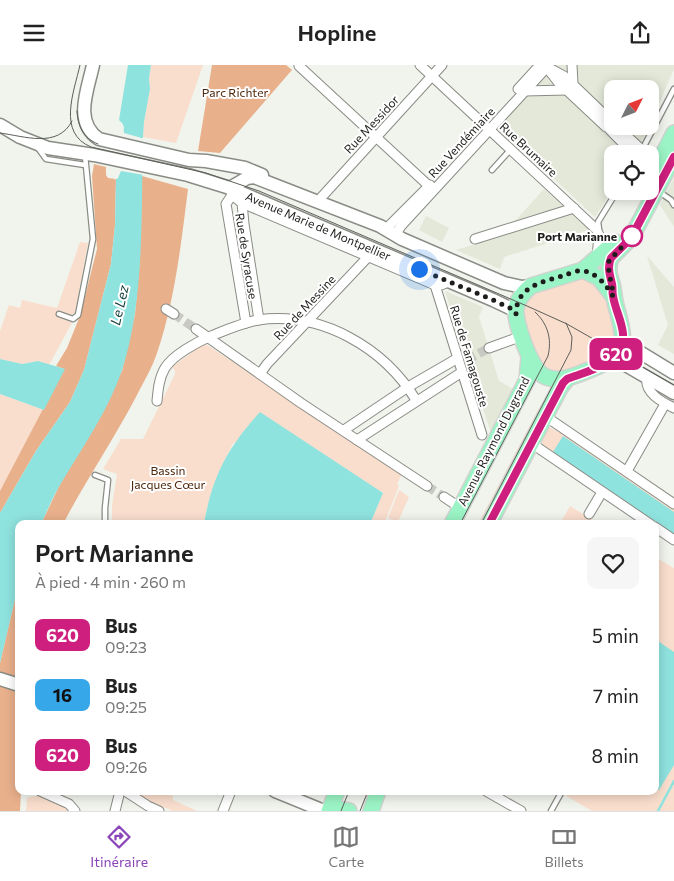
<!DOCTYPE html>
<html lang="fr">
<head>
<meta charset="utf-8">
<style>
  body { margin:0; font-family:Commissioner,sans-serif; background:#f6f6f6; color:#222; height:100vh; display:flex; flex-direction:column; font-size:19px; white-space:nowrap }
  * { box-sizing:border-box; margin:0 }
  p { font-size:16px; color:#767676 }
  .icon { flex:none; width:28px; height:28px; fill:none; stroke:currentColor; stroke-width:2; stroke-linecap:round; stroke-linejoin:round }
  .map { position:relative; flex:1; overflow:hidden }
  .side { position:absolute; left:15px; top:455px; width:644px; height:275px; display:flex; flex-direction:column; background:#fff; border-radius:10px; box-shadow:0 2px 12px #0003 }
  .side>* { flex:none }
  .badge { padding:0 10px; border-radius:8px; font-size:18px; line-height:32px }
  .needle { width:32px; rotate:48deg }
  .controls { position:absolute; left:604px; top:15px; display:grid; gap:10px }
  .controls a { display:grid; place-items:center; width:55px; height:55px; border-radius:10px; background:#fff; box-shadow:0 2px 12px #0003; font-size:25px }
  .you { position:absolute; width:25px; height:25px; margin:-12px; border:4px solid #fff; border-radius:50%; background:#1a73e8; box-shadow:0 0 0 8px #1a73e833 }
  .map>.badge { position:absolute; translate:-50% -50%; box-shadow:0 0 0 2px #fff }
  .round { display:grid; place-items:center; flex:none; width:52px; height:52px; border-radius:10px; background:#f6f6f6 }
  .overview { display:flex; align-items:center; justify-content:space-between; height:85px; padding:0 20px }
  h1 { font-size:24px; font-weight:600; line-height:38px }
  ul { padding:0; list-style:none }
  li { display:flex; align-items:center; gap:15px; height:60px; padding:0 20px }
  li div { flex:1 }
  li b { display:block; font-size:19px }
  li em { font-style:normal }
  li .badge { min-width:55px; font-weight:700; text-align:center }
  header { display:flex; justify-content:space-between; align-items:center; height:65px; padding:0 20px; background:#fff; font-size:22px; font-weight:600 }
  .dock { display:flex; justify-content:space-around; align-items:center; height:70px; border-top:1px solid #e0e0e0; background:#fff; font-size:14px; color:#767676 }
  .dock a { display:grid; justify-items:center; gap:2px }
  .dock .selected { color:#8b46b9 }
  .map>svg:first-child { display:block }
  .built { fill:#e3e8d9 }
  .green { fill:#f9decd }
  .forest { fill:#e9b08c }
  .water { fill:#8fe3df }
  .pier { fill:#f1f4ec }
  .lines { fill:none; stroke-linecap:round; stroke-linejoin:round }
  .stream { stroke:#8fe3df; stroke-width:2.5 }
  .street-tunnel { stroke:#c7c9c2; stroke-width:9; stroke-dasharray:9 4.5; stroke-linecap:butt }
  .lane-casing { stroke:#898c85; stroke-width:7 }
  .street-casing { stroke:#898c85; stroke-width:11 }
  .secondary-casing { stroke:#898c85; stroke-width:15 }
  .primary-casing { stroke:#d2d2d1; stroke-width:18 }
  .lane { stroke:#fff; stroke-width:4.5 }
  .street { stroke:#fff; stroke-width:9 }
  .secondary { stroke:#fff; stroke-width:12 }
  .primary { stroke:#9bf4c5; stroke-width:15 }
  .tram { stroke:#5d5f5a; stroke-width:1 }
  .line-casing { stroke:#fff; stroke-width:11 }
  .line { stroke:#ce1f7e; stroke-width:8 }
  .walk { stroke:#1d1e1b; stroke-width:5; stroke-dasharray:0 9 }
  .stop-dot { fill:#fff; stroke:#ce1f7e; stroke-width:2.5 }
  .labels { text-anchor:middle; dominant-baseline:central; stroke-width:4; stroke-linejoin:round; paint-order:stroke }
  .park-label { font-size:12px; fill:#4b260b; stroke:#fff }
  .street-label { font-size:12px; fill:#1d1e1b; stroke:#fff }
  .stop-label { font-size:12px; font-weight:bold; fill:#1d1e1b; stroke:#fff; text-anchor:end }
  .water-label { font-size:14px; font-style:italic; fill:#173f3e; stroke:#fff }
</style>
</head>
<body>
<header><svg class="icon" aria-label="menu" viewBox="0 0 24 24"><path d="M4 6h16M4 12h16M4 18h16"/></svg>Hopline<svg class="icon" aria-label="share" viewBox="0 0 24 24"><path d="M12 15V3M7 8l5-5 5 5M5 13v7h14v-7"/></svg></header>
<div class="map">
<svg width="674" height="746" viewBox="0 0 674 746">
  <rect width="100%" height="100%" fill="#f1f4ec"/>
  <g class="built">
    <path d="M 555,0 L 674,0 L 674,4 L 650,59 L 650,24 L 612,24 L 612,61 L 649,61 L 636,89 L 612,89 L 612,126 L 595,152 L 498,62 Z"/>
    <path d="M 674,113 L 674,162 L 660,140 Z"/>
    <path d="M 544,124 L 589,165 L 504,192 L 500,204 L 456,185 L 476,179 L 473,169 L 515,156 Z"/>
    <path d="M 426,151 L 449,163 L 442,177 L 419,165 Z"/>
    <path d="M 647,191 L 674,222 L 674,289 L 658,280 L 668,260 Z"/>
    <path d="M 445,226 L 483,242 L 479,252 L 499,316 L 513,324 L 491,368 Z"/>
  </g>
  <g class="green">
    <path d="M 151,0 L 203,0 L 176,78 L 143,72 L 144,57 L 150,24 L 149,13 Z"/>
    <path d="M 80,177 L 88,178 L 75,248 L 71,250 L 60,246 L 57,251 L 73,256 L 49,300 L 38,296 L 22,299 L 0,294 L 0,266 L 9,240 L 20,243 L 22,235 L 57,243 Z"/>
    <path d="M 578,212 L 589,213 L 605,229 L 616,266 L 615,282 L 605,292 L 562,308 L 549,307 L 540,301 L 523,256 L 522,242 L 532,228 Z"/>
    <path d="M 204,278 L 403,407 L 397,419 L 399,421 L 384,459 L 370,459 L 383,427 L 234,377 C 220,403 209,429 204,459 L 112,459 L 112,440 L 117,409 L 103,404 L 121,374 L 143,374 L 175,309 L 175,306 L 172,302 Z"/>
    <path d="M 0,329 L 44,345 L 0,426 Z"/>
    <path d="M 539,343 L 544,345 L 484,459 L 478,459 Z"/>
    <path d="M 549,362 L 560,368 L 562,365 L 674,442 L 674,473 L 548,388 L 550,385 L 542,379 L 541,375 Z"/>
    <path d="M 399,425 L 409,432 L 398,457 L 388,453 Z"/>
    <path d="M 570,441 L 599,459 L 560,459 Z"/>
    <path d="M 655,492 L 674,503 L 674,746 L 592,746 L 558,726 L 655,726 Z"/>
    <path d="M 131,726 L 156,726 L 173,731 L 173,735 L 197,746 L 171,746 L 169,744 L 148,738 Z"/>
    <path d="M 39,730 L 68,743 L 69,746 L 26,746 L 27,733 Z"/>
  </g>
  <g class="forest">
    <path d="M 212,0 L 286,0 L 292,5 L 220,88 L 198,86 Z"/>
    <path d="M 94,99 L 106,102 L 106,110 L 108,113 L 116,114 L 115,160 L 111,199 L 84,305 L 70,337 L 36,386 L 0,448 L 0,426 L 64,304 L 56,301 L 67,283 L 80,251 L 97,184 L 92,111 Z"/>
    <path d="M 142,111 L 188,124 C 181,179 175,235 157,288 C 152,303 144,316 137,330 C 114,374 86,415 63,459 L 41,459 L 61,417 L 122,306 L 135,249 L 139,205 Z"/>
    <path d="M 19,517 L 19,726 L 21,726 L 20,746 L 0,746 L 0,598 Z"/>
  </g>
  <g class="water">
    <path d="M 128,0 L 151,0 L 149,13 L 150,24 L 144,57 L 143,72 C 141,146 145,235 122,305 C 109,344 84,380 63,415 C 54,429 48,444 41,459 L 19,459 L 19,517 L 0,598 L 0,448 L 36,386 L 70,337 L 84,305 L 111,199 L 115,160 L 116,114 L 118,113 L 124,62 L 122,58 L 119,55 Z"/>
    <path d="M 0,294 L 22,299 L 38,296 L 65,304 L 44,345 L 0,329 Z"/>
    <path d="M 260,347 L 383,428 L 370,459 L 204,459 C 212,411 228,382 260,347 Z"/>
    <path d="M 563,371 L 674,447 L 674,469 L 553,387 Z"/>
    <path d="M 655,574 L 674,587 L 674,700 L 659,725 L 655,723 Z"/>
  </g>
  <path class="pier" d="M 116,55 L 122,58 L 124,68 L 145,74 L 144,110 L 121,106 L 118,113 L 114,115 L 118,106 L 115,97 L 117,70 L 121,62 Z"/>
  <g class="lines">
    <path class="stream" d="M 658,746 L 674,716"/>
    <g class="street-tunnel">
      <path d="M 174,249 L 196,264"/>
      <path d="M 467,295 L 489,283"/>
      <path d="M 427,421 L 444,432"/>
    </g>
    <defs>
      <g id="lane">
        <path d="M 38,83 L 46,94 L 85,100"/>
        <path d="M 642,85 L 674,24"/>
        <path d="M 492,105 L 511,84"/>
        <path d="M 658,126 L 671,135 L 674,140"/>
        <path d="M 599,164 L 598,157 L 617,126"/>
        <path d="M 59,249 L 73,254 L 78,250 L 93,174 L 85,90"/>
        <path d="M 95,410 L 108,415 L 105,443 L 105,459"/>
        <path d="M 551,746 L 561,728"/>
      </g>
      <g id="street">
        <path d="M 420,0 L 596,164 L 599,170 L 597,192"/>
        <path d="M 545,0 L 558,17 L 606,62"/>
        <path d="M 299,1 L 429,121"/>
        <path d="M 549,3 L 564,11 L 611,56"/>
        <path d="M 518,24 L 540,0"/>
        <path d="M 524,26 L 567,25 L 573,19 L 572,0"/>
        <path d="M 616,61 L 642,85"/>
        <path d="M 610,65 L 634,89"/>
        <path d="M 230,124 L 232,130 L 242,138 L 435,220 L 441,220 L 448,217"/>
        <path d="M 232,130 L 226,139 L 246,258"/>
        <path d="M 318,136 L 442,0"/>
        <path d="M 242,138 L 244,159 L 259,255"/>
        <path d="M 386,164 L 430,120"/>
        <path d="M 395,170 L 401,161 L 549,0"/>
        <path d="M 475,174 L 574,143"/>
        <path d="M 435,220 L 482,370"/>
        <path d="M 166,244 L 174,249"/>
        <path d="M 196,264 L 301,338 L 427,421"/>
        <path d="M 489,283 L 522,271"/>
        <path d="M 260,309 L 267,299 L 368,192"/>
        <path d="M 647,312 C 644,328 662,337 674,343"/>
        <path d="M 157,336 C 158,325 159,313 165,303 C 173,290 197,277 211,271 C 226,265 242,258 258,255 C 322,246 384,283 416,335"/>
        <path d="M 545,351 L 674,439"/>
        <path d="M 344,365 L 408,322 L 458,293"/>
        <path d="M 357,375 L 462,307"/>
        <path d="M 531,378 L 650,459"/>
        <path d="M 627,406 L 665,339"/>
        <path d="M 444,432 L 459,442"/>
        <path d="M 589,449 L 602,427"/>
        <path d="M 655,462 L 674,475"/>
        <path d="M 40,726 L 69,739 L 75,746"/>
        <path d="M 125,726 L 148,741 L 159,746"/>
        <path d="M 486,726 L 521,746"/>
        <path d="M 115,746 L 120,726"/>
        <path d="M 223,746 L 231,726"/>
      </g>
      <g id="secondary">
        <path d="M 93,0 C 88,24 73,57 99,74 L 189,95 L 206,96 L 245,103 L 262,110"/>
        <path id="s1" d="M 0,60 L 20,72 L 48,83 L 94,90 L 188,110 L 230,123 L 493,235 L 512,244 L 516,249"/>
        <path d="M 230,123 L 247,113 L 254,112 L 380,161 L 402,174 L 504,218 L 522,222 L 531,221"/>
        <path d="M 623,275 L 628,280 L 674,308"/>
        <path d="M 606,298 L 624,299 L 674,328"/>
        <path d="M 0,614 L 19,620"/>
        <path d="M 275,726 L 324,746"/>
      </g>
      <g id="primary">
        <path d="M 650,115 L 674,68"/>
        <path d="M 583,205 L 615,177"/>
        <path d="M 613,231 L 599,213 L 583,205 L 531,221 C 524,227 518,233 516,243 C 514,256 531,305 544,311 C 558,318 571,312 584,307 C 626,291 628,283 616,241 C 614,234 614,226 612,219 C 609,210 607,202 611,193 L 631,173 L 674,92"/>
        <path d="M 452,459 L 527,315 L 529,292"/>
        <path d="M 489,459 L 560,323 L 567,314"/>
        <path d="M 331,743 L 349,746"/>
        <path d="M 329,746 L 337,726"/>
        <path d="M 371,746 L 378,726"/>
      </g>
    </defs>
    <use href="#lane" class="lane-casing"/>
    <use href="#street" class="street-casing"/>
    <use href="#secondary" class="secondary-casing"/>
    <use href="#primary" class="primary-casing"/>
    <use href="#lane" class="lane"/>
    <use href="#street" class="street"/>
    <use href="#secondary" class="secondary"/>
    <use href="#primary" class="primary"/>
    <g class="tram">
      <path d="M 80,0 C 74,27 57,68 91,82 L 206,108 L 259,126 L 527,241 L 567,259 L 674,320"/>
      <path d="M 77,46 C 78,61 83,73 98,79"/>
      <path d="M 0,68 C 24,71 58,84 72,56"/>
      <path d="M 460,459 L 548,291 C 552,274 548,259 535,247"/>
      <path d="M 481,459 L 571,285 L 572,272 L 566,258"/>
      <path d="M 341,746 L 349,726"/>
      <path d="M 360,746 L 368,726"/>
    </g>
  </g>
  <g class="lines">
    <defs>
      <path id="line" d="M 489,459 L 563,318 L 567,314 C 588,306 626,298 623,269 C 622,256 615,244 613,231 C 612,227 613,223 612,219 C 610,210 607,202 611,193 L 631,173 L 674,92"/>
    </defs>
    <use href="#line" class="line-casing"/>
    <use href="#line" class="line"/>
    <path class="walk" d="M 419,204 L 493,235 L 512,244 L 516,249 C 516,222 542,217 562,211 C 569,209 578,204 584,206 C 598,209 606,220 613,231 C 613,219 607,208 609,196 L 632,171"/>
  </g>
  <circle class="stop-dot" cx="632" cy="171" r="10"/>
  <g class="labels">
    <g class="park-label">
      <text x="235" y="27">Parc Richter</text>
      <text x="168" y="405">Bassin<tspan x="168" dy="14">Jacques Cœur</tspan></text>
    </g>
    <g class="street-label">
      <text transform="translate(371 59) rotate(-47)">Rue Messidor</text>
      <text transform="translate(461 77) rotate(-47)">Rue Vendémiaire</text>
      <text transform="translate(529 84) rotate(43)">Rue Brumaire</text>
      <text stroke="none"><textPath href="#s1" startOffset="336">Avenue Marie de Montpellier</textPath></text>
      <text transform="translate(247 191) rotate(81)">Rue de Syracuse</text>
      <text transform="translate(304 242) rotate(-47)">Rue de Messine</text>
      <text transform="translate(470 291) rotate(73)">Rue de Famagouste</text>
      <text transform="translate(493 376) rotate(-63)">Avenue Raymond Dugrand</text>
    </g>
    <g class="stop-label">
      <text x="617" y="171">Port Marianne</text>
    </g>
    <g class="water-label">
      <text transform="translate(119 240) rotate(-77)">Le Lez</text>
    </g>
  </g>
</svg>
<div class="controls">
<a><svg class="needle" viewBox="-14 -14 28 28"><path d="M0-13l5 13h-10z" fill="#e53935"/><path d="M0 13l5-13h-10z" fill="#767676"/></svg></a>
<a><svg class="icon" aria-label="locate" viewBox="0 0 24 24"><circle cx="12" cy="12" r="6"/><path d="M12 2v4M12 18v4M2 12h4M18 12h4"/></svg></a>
</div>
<div class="you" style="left:419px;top:204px"></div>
<b class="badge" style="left:616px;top:289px;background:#ce1f7e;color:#fff">620</b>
<section class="side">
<div class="overview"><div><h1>Port Marianne</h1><p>À pied · 4 min · 260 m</p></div><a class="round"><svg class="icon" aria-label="heart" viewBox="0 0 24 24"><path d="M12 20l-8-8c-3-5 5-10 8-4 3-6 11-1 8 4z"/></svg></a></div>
<ul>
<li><span class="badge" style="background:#ce1f7e;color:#fff">620</span><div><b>Bus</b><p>09:23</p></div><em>5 min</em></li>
<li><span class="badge" style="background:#36a7e9;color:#111">16</span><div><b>Bus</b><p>09:25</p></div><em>7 min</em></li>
<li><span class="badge" style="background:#ce1f7e;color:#fff">620</span><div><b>Bus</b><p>09:26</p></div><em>8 min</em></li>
</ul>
</section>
</div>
<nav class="dock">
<a class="selected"><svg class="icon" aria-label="directions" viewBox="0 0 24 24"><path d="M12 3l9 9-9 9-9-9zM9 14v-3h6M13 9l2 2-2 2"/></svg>Itinéraire</a>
<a><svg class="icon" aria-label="map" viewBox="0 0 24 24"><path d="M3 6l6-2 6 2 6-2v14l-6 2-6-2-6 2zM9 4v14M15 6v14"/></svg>Carte</a>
<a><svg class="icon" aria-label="tickets" viewBox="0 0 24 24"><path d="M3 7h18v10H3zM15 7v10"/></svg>Billets</a>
</nav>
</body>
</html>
